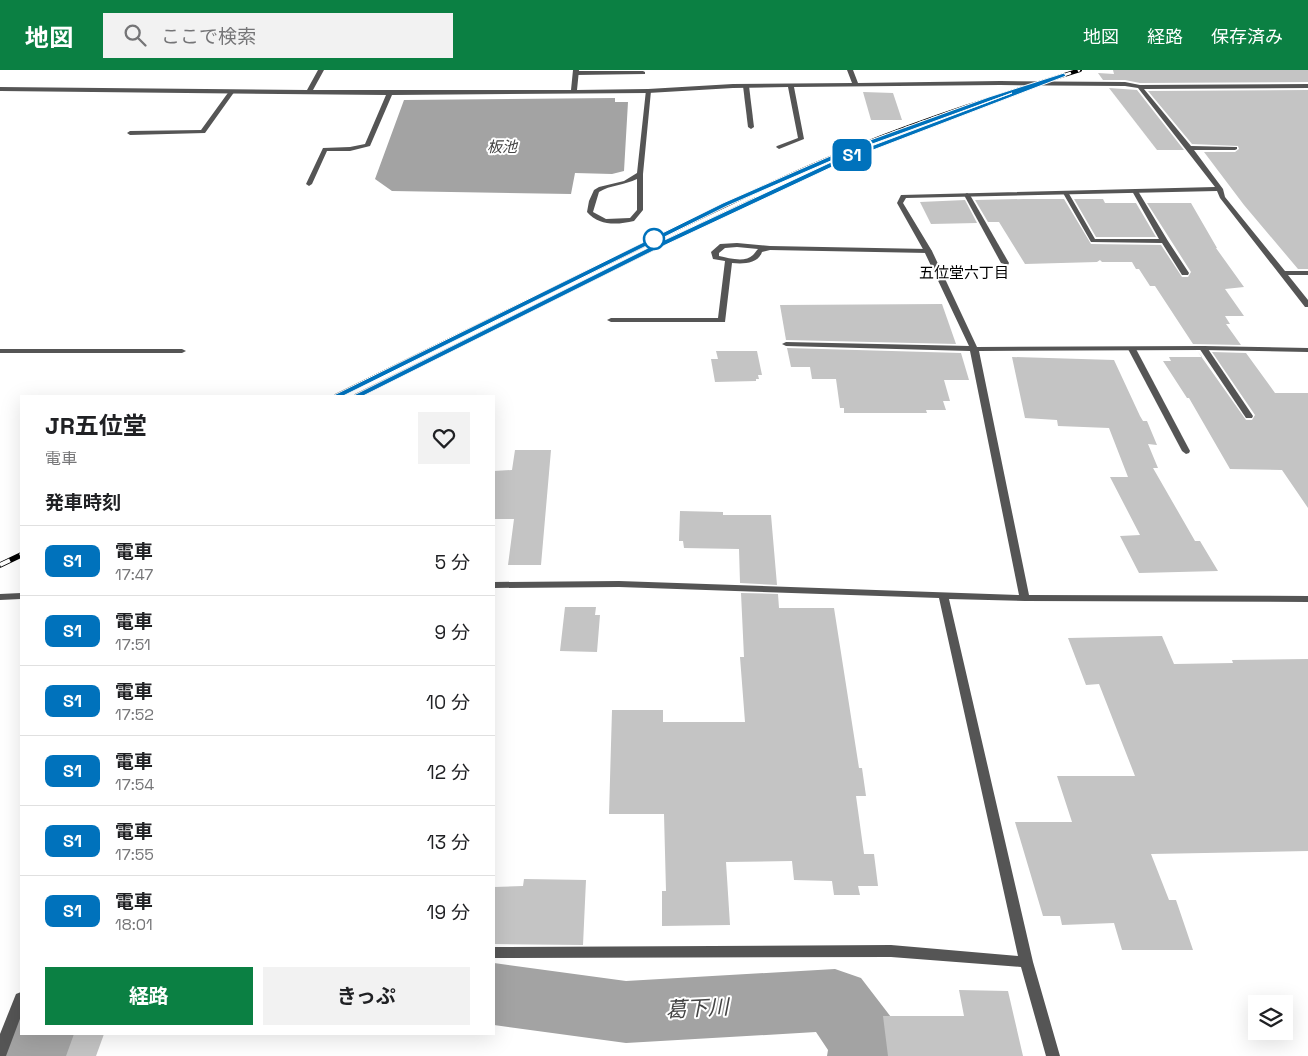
<!DOCTYPE html>
<html lang="ja">
<head>
<meta charset="utf-8">
<style>
  body { margin:0; font-family:"Space Grotesk","Noto Sans JP",sans-serif; background:#f2f2f2; color:#202124; height:100vh; display:flex; flex-direction:column; font-size:19px; white-space:nowrap }
  * { box-sizing:border-box; margin:0 }
  p { font-size:16px; color:#757577 }
  .icon { flex:none; width:28px; height:28px; fill:none; stroke:currentColor; stroke-width:2; stroke-linecap:round; stroke-linejoin:round }
  .map { position:relative; flex:1; overflow:hidden }
  .details { position:absolute; left:20px; top:325px; width:475px; height:640px; display:flex; flex-direction:column; background:#fff; border-radius:0px; box-shadow:0 5px 20px #0002 }
  .details>* { flex:none }
  .badge { padding:0 10px; border-radius:8px; font-size:18px; line-height:32px }
  .tools { position:absolute; left:1248px; top:925px; display:grid; gap:10px }
  .tools a { display:grid; place-items:center; width:45px; height:45px; border-radius:0px; background:#fff; box-shadow:0 5px 20px #0002; font-size:25px }
  .map>.badge { position:absolute; translate:-50% -50%; box-shadow:0 0 0 2px #fff }
  h2 { padding:0 25px; font-size:19px; line-height:45px }
  .round { display:grid; place-items:center; flex:none; width:52px; height:52px; border-radius:0px; background:#f2f2f2 }
  .overview { display:flex; align-items:center; justify-content:space-between; height:85px; padding:0 25px }
  h1 { font-size:24px; font-weight:700; line-height:38px }
  .cta { display:flex; gap:10px; margin-top:auto; padding:10px 25px }
  .cta a { flex:1; height:58px; border-radius:0px; background:#0b8043; color:#fff; font-size:20px; font-weight:700; line-height:58px; text-align:center }
  .cta a+a { background:#f2f2f2; color:#202124 }
  ul { padding:0; list-style:none }
  li { display:flex; align-items:center; gap:15px; height:70px; padding:0 25px; border-top:1px solid #e0e0e0 }
  li div { flex:1 }
  li b { display:block; font-size:19px }
  li em { font-style:normal }
  li .badge { min-width:55px; font-weight:700; text-align:center }
  header { display:flex; align-items:center; gap:30px; box-sizing:border-box; height:70px; padding:0 25px; background:#0b8043; color:#fff }
  header strong { font-size:24px }
  nav { display:flex; gap:28px; margin-inline-start:auto; font-size:18px }
  .search { width:350px; height:45px; background:#f2f2f2; display:flex; align-items:center; gap:12px; box-sizing:border-box; padding:0 18px; border-radius:0px; color:#757577; font-size:19px }
  .map>svg:first-child { display:block }
  .water { fill:#a3a3a3 }
  .lines { fill:none; stroke-linecap:round; stroke-linejoin:round }
  .river { fill:#a3a3a3; fill-rule:evenodd }
  .building { fill:#c4c4c4 }
  .service { fill:#555; fill-rule:evenodd }
  .minor { fill:#555; fill-rule:evenodd }
  .rail-far2-casing { stroke:#000; stroke-width:4 }
  .rail-far1-casing { stroke:#000; stroke-width:4.5 }
  .rail-casing { stroke:#000; stroke-width:5.5 }
  .rail-far2 { stroke:#fff; stroke-width:2.5; stroke-dasharray:7; stroke-linecap:butt }
  .rail-far1 { stroke:#fff; stroke-width:3; stroke-dasharray:9; stroke-linecap:butt }
  .rail { stroke:#fff; stroke-width:4; stroke-dasharray:11; stroke-linecap:butt }
  .line { fill:#0072bc; stroke:#fff }
  .stop-dot { fill:#fff; stroke:#0072bc; stroke-width:2.5 }
  .labels { text-anchor:middle; dominant-baseline:central; stroke-width:4; stroke-linejoin:round; paint-order:stroke }
  .far-water-label { font-size:15px; font-style:italic; fill:#444; stroke:#fff }
  .far-neighbourhood-label { font-size:15px; fill:#000; stroke:#fff }
  .near-water-label { font-size:21px; font-style:italic; fill:#444; stroke:#fff }
</style>
</head>
<body>
<header>
<strong>地図</strong>
<div class="search"><svg class="icon" aria-label="search" viewBox="0 0 24 24"><circle cx="10" cy="10" r="6"/><path d="M15 15l6 6"/></svg>ここで検索</div>
<nav><a>地図</a><a>経路</a><a>保存済み</a></nav>
</header>
<div class="map">
<svg width="1308" height="986" viewBox="0 0 1308 986">
  <rect width="100%" height="100%" fill="#fff"/>
  <path class="water" d="M 615,28 L 615,32 L 628,32 L 624,101 L 612,104 L 575,103 L 571,124 L 392,121 L 375,109 L 404,30 Z"/>
  <g class="lines">
    <g class="river">
      <path d="M 494,893 L 626,911 L 835,899 L 861,908 L 894,951 L 905,974 L 903,986 L 827,986 L 828,980 L 816,962 L 626,973 L 494,955 Z"/>
      <path d="M 21,941 L 21,964 L 84,964 L 76,986 L 0,986 Z"/>
    </g>
  </g>
  <g class="building">
    <path d="M 1113,0 L 1308,0 L 1308,12 L 1140,13 L 1125,10 L 1103,10 L 1098,3 L 1114,4 Z"/>
    <path d="M 1109,18 L 1137,20 L 1184,80 L 1157,80 Z"/>
    <path d="M 1308,20 L 1308,199 L 1298,199 L 1244,135 L 1204,82 L 1235,82 L 1239,79 L 1238,76 L 1192,74 L 1148,21 Z"/>
    <path d="M 863,22 L 893,23 L 902,50 L 871,50 Z"/>
    <path d="M 1024,129 L 1064,129 L 1091,174 L 1161,175 L 1182,207 L 1188,207 L 1191,202 L 1147,133 L 1191,133 L 1217,178 L 1216,178 L 1244,217 L 1225,219 L 1244,246 L 1225,246 L 1230,254 L 1226,254 L 1241,275 L 1193,274 L 1155,216 L 1150,216 L 1139,199 L 1136,199 L 1132,192 L 1102,192 L 1100,190 L 1097,192 L 1025,194 L 999,152 L 988,152 L 975,130 Z"/>
    <path d="M 1074,129 L 1103,129 L 1105,133 L 1136,133 L 1156,167 L 1096,167 Z"/>
    <path d="M 965,130 L 977,153 L 931,154 L 920,132 Z"/>
    <path d="M 942,234 L 956,274 L 786,270 L 780,235 Z"/>
    <path d="M 787,278 L 961,283 L 969,310 L 944,310 L 950,331 L 943,331 L 946,340 L 926,340 L 927,343 L 844,343 L 844,338 L 840,338 L 836,309 L 812,309 L 810,297 L 791,297 Z"/>
    <path d="M 716,281 L 757,281 L 762,305 L 758,305 L 759,309 L 756,309 L 756,311 L 715,312 L 711,289 L 718,289 Z"/>
    <path d="M 1198,282 L 1246,350 L 1252,350 L 1255,345 L 1212,282 L 1246,283 L 1275,323 L 1308,323 L 1308,438 L 1282,400 L 1230,399 L 1189,328 L 1187,328 L 1163,291 L 1171,291 L 1169,287 L 1202,287 Z"/>
    <path d="M 1012,287 L 1114,290 L 1140,346 L 1143,351 L 1147,351 L 1157,375 L 1148,374 L 1158,398 L 1153,398 L 1195,471 L 1200,471 L 1218,501 L 1139,503 L 1120,466 L 1140,465 L 1110,407 L 1128,407 L 1109,358 L 1058,356 L 1057,350 L 1025,348 Z"/>
    <path d="M 515,380 L 551,380 L 541,495 L 508,495 L 514,449 L 494,449 L 494,401 L 512,400 Z"/>
    <path d="M 680,441 L 723,442 L 723,445 L 771,445 L 777,515 L 740,513 L 739,479 L 684,478 L 683,471 L 679,471 Z"/>
    <path d="M 741,523 L 778,524 L 779,538 L 834,538 L 859,698 L 862,698 L 866,726 L 856,726 L 864,784 L 874,784 L 878,816 L 858,816 L 860,825 L 834,825 L 832,811 L 794,810 L 792,791 L 726,792 L 730,855 L 662,856 L 662,821 L 666,821 L 664,744 L 609,744 L 612,640 L 663,640 L 663,652 L 745,652 L 740,587 L 744,587 Z"/>
    <path d="M 565,537 L 596,537 L 595,545 L 600,545 L 597,582 L 560,581 Z"/>
    <path d="M 1162,566 L 1174,594 L 1233,593 L 1232,590 L 1308,589 L 1308,781 L 1151,784 L 1169,830 L 1176,830 L 1193,880 L 1122,880 L 1114,853 L 1062,855 L 1060,846 L 1043,846 L 1015,752 L 1072,752 L 1057,706 L 1135,706 L 1099,614 L 1086,615 L 1068,568 Z"/>
    <path d="M 524,809 L 586,810 L 583,875 L 494,874 L 494,817 L 523,816 Z"/>
    <path d="M 959,920 L 1008,921 L 1023,986 L 888,986 L 883,946 L 964,946 Z"/>
    <path d="M 74,964 L 104,964 L 96,986 L 66,986 Z"/>
  </g>
  <g class="lines">
    <g class="service">
      <path d="M 643,1 L 645,2 L 645,4 L 576,5 L 573,3 L 576,1 Z"/>
      <path d="M 746,14 L 749,16 L 754,57 L 751,59 L 748,57 L 743,16 Z"/>
      <path d="M 230,20 L 235,21 L 205,63 L 130,65 L 127,63 L 130,61 L 201,60 Z"/>
      <path d="M 646,20 L 651,21 L 643,104 L 643,140 L 634,151 C 617,155 599,156 587,142 L 589,131 L 594,120 L 599,117 L 624,111 L 637,103 ZM 637,109 L 637,140 L 630,148 L 606,149 L 593,142 L 599,122 C 610,115 625,115 637,109 Z"/>
      <path d="M 1135,119 L 1138,121 L 1168,171 L 1189,203 L 1188,205 L 1182,205 L 1162,173 L 1091,172 L 1063,123 L 1068,122 L 1095,169 L 1159,169 L 1132,121 Z"/>
      <path d="M 967,123 L 970,125 L 1009,193 L 1008,195 L 1001,193 L 964,125 Z"/>
      <path d="M 737,173 L 770,176 L 928,179 L 932,181 L 928,183 L 770,180 L 762,182 C 758,194 743,194 732,193 L 725,252 L 611,252 L 607,250 L 611,248 L 718,248 L 725,191 L 713,189 L 711,182 L 720,174 ZM 737,177 L 758,179 C 756,181 755,183 753,185 C 745,193 729,188 719,186 L 719,183 L 725,178 Z"/>
      <path d="M 1200,276 L 1206,276 L 1253,346 L 1252,348 L 1246,348 L 1199,278 Z"/>
      <path d="M 1129,277 L 1132,277 L 1136,279 L 1190,381 L 1189,383 L 1186,384 L 1182,381 L 1128,279 Z"/>
    </g>
    <g class="minor">
      <path d="M 318,0 L 324,0 L 313,20 L 571,20 L 573,0 L 579,0 L 577,20 L 648,19 L 733,14 L 852,13 L 847,0 L 853,0 L 858,13 L 1000,11 L 1125,12 L 1140,15 L 1308,14 L 1308,18 L 1144,19 L 1191,76 L 1237,77 L 1237,79 L 1235,80 L 1194,80 L 1223,119 L 1225,127 L 1285,201 L 1308,201 L 1308,205 L 1288,205 L 1308,230 L 1308,237 L 1305,237 L 1220,128 L 1217,121 L 906,128 L 903,133 L 932,181 L 977,277 L 1203,276 L 1308,278 L 1308,282 L 1203,280 L 979,281 L 1029,525 L 1308,526 L 1308,532 L 1025,531 L 949,529 L 1033,892 L 1060,986 L 1046,986 L 1021,897 L 891,887 L 494,888 L 494,877 L 891,875 L 1018,886 L 939,528 L 619,517 L 494,518 L 494,512 L 619,511 L 1019,525 L 970,281 L 786,276 L 782,274 L 786,272 L 969,276 L 924,181 L 897,133 L 901,125 L 1215,117 L 1138,18 L 1125,16 L 1000,15 L 794,17 L 804,69 L 779,79 L 776,77 L 777,76 L 798,68 L 788,17 L 733,18 L 648,23 L 392,25 L 370,76 L 350,81 L 327,81 L 312,114 L 309,116 L 306,114 L 323,78 L 350,77 L 365,74 L 386,25 L 0,21 L 0,17 L 307,20 Z"/>
      <path d="M 0,279 L 182,279 L 186,281 L 182,283 L 0,283 Z"/>
      <path d="M 21,523 L 21,529 L 0,530 L 0,524 Z"/>
      <path d="M 21,922 L 21,946 L 6,986 L 0,986 L 0,964 L 16,924 Z"/>
    </g>
    <defs>
      <g id="rail-far2">
        <path d="M 662,166 C 725,135 789,104 854,78 C 928,48 1004,24 1080,0"/>
        <path d="M 678,166 L 756,129"/>
      </g>
      <g id="rail-far1">
        <path d="M 336,326 L 664,165"/>
        <path d="M 356,326 L 680,165"/>
      </g>
      <path id="rail" d="M 0,495 L 21,485"/>
    </defs>
    <use href="#rail-far2" class="rail-far2-casing"/>
    <use href="#rail-far1" class="rail-far1-casing"/>
    <use href="#rail" class="rail-casing"/>
    <use href="#rail-far2" class="rail-far2"/>
    <use href="#rail-far1" class="rail-far1"/>
    <use href="#rail" class="rail"/>
  </g>
  <path class="line" d="M 1064,3 L 1066,6 L 847,90 L 661,177 L 359,328 L 352,326 L 656,174 L 842,87 L 1012,23 L 856,80 L 727,136 L 339,328 L 332,326 L 723,133 L 851,77 L 989,27 Z"/>
  <circle class="stop-dot" cx="654" cy="169" r="10"/>
  <g class="labels">
    <g class="far-water-label">
      <text x="502" y="76">板池</text>
    </g>
    <g class="far-neighbourhood-label">
      <text x="964" y="202">五位堂六丁目</text>
    </g>
    <g class="near-water-label">
      <text transform="translate(697 938) rotate(-3)">葛下川</text>
    </g>
  </g>
</svg>
<div class="tools">
<a><svg class="icon" aria-label="layers" viewBox="0 0 24 24"><path d="M12 4l9 5-9 5-9-5zM3 14l9 5 9-5"/></svg></a>
</div>
<b class="badge" style="left:852px;top:85px;background:#0072bc;color:#fff">S1</b>
<section class="details">
<div class="overview"><div><h1>JR五位堂</h1><p>電車</p></div><a class="round"><svg class="icon" aria-label="heart" viewBox="0 0 24 24"><path d="M12 20l-8-8c-3-5 5-10 8-4 3-6 11-1 8 4z"/></svg></a></div>
<h2>発車時刻</h2>
<ul>
<li><span class="badge" style="background:#0072bc;color:#fff">S1</span><div><b>電車</b><p>17:47</p></div><em>5 分</em></li>
<li><span class="badge" style="background:#0072bc;color:#fff">S1</span><div><b>電車</b><p>17:51</p></div><em>9 分</em></li>
<li><span class="badge" style="background:#0072bc;color:#fff">S1</span><div><b>電車</b><p>17:52</p></div><em>10 分</em></li>
<li><span class="badge" style="background:#0072bc;color:#fff">S1</span><div><b>電車</b><p>17:54</p></div><em>12 分</em></li>
<li><span class="badge" style="background:#0072bc;color:#fff">S1</span><div><b>電車</b><p>17:55</p></div><em>13 分</em></li>
<li><span class="badge" style="background:#0072bc;color:#fff">S1</span><div><b>電車</b><p>18:01</p></div><em>19 分</em></li>
</ul>
<div class="cta"><a>経路</a><a>きっぷ</a></div>
</section>
</div>
</body>
</html>
